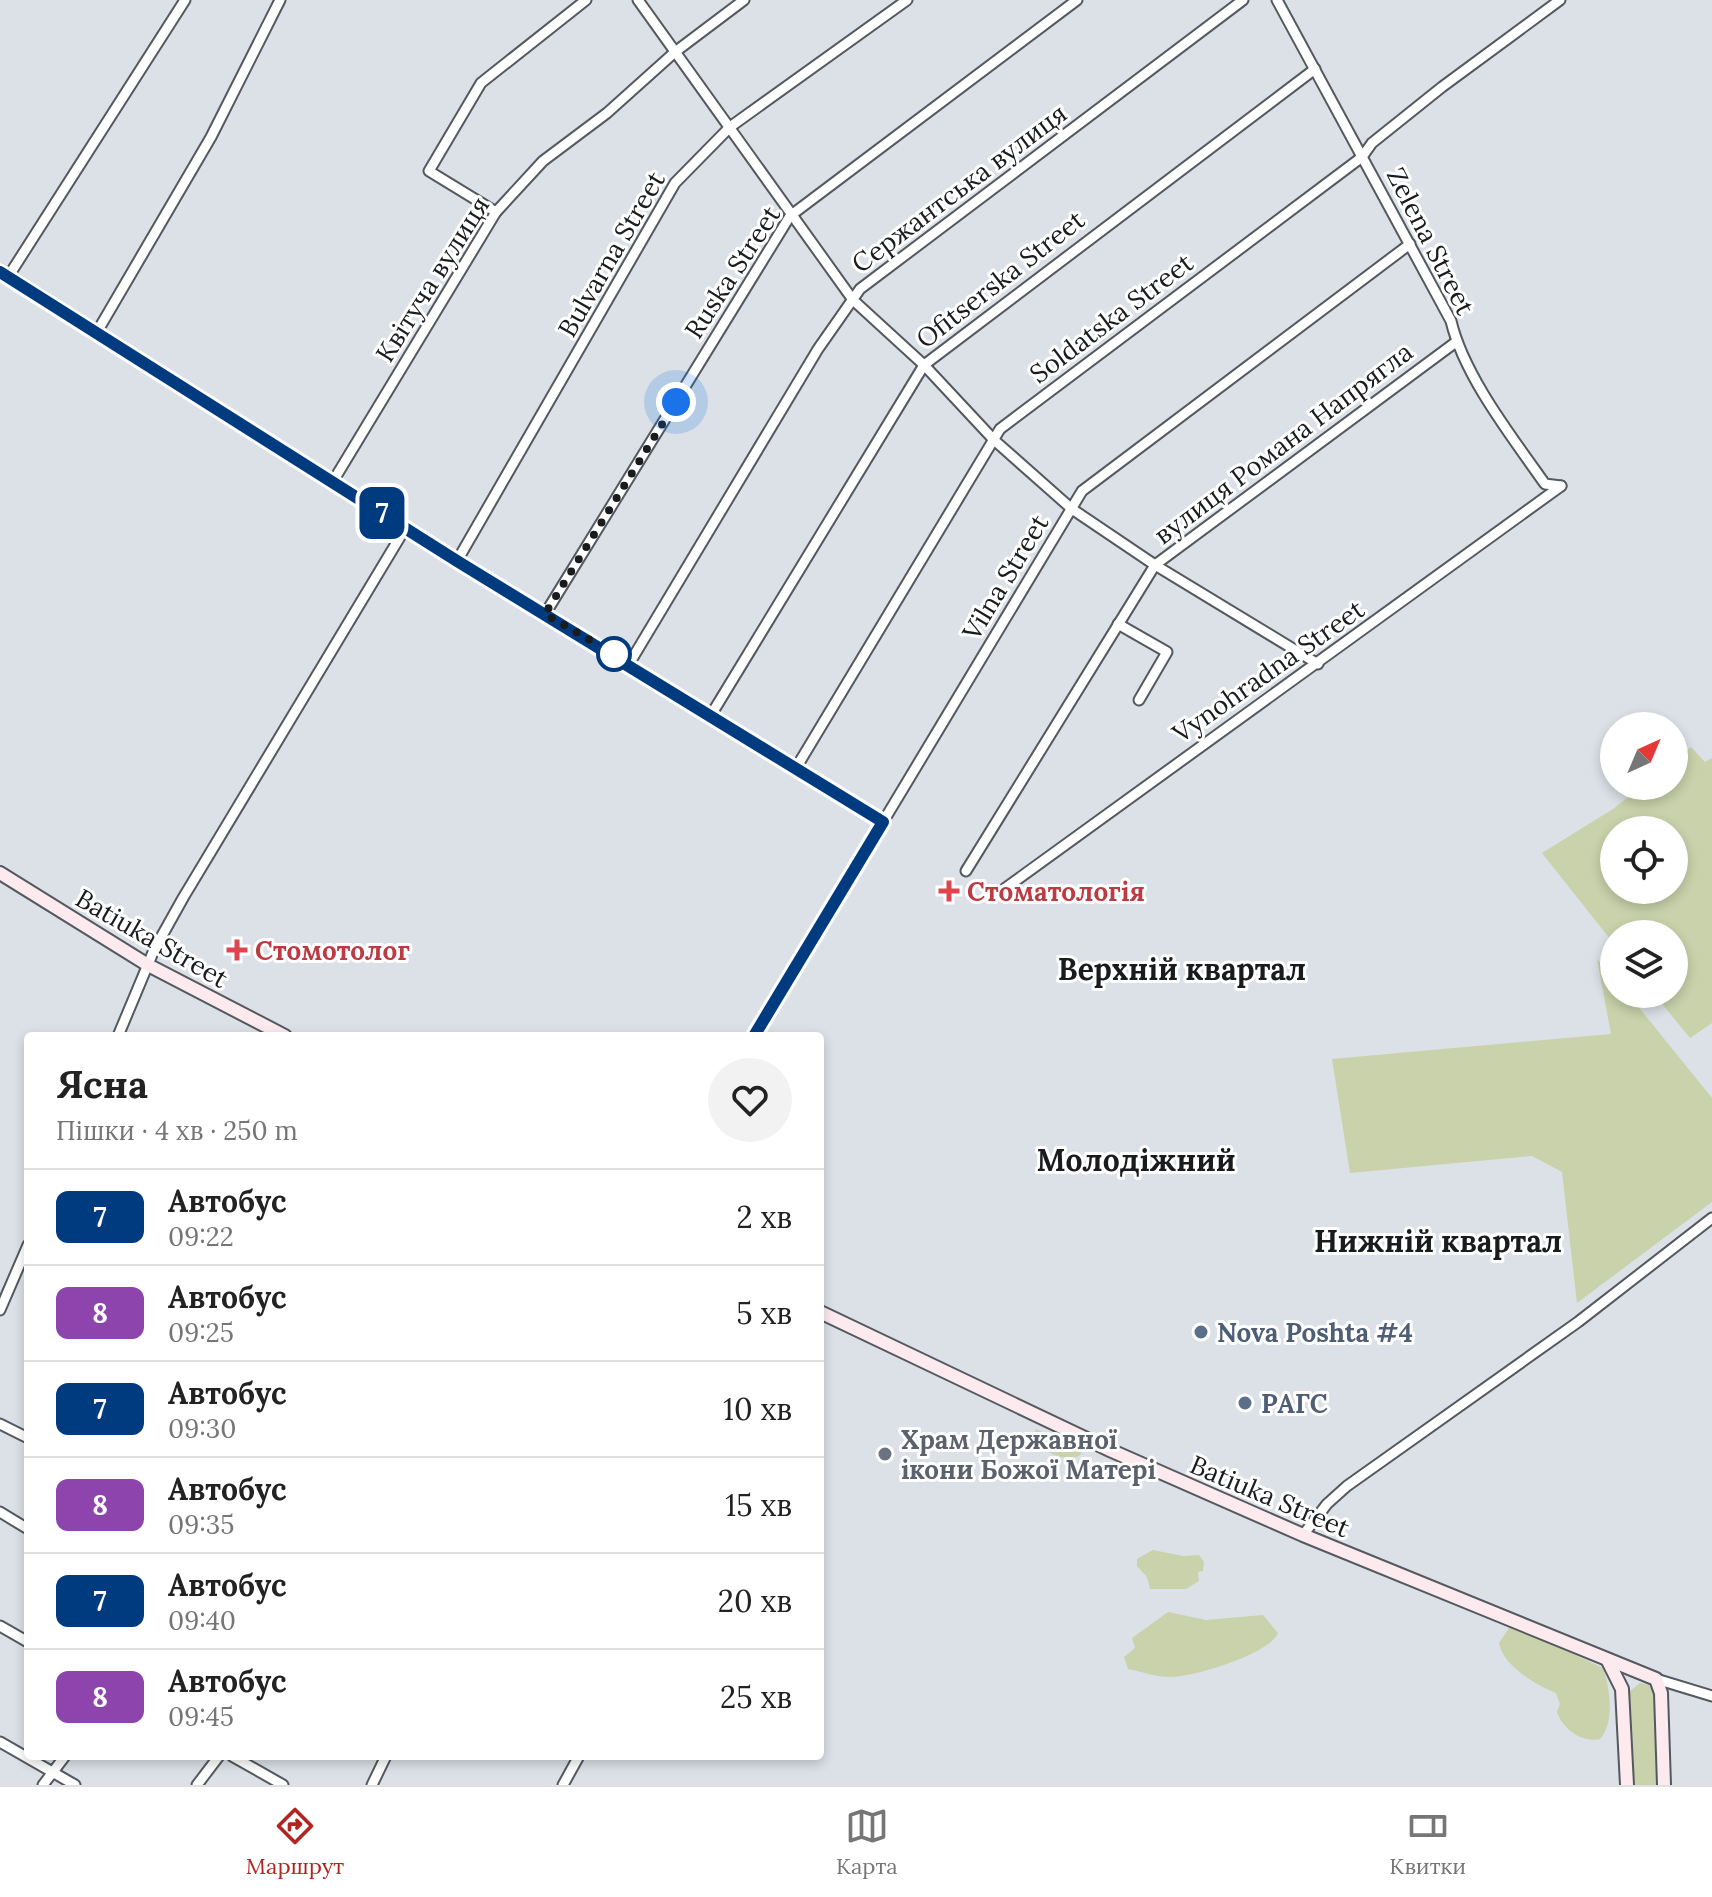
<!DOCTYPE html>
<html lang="uk">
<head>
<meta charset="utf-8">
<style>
  body { margin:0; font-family:Lora,serif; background:#f2f2f2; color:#222; height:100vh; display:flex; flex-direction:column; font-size:30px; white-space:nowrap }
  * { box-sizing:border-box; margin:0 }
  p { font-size:26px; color:#767676 }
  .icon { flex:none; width:44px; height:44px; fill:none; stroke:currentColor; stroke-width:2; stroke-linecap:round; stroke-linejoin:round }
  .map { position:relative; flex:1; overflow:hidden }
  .sheet { position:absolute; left:24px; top:1032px; width:800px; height:728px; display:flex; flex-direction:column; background:#fff; border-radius:8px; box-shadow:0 4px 12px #0003 }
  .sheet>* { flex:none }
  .badge { padding:0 16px; border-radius:12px; font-size:28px; line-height:52px }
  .needle { width:52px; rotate:44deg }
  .fabs { position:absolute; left:1600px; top:712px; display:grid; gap:16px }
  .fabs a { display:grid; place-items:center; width:88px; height:88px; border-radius:50%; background:#fff; box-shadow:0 4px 12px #0003; font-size:40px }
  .you { position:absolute; width:40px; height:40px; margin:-20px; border:6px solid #fff; border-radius:50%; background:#1a73e8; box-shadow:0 0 0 12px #1a73e833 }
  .map>.badge { position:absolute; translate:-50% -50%; box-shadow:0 0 0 4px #fff }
  .round { display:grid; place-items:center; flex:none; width:84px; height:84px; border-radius:42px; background:#f2f2f2 }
  .head { display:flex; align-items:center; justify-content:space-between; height:136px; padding:0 32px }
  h1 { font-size:38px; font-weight:700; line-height:60px }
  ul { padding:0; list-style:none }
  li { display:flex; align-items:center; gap:24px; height:96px; padding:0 32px; border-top:2px solid #e0e0e0 }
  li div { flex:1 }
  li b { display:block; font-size:30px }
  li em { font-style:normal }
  li .badge { min-width:88px; font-weight:700; text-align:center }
  .menu { display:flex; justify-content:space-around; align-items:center; height:112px; border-top:2px solid #e0e0e0; background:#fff; font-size:22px; color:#767676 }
  .menu a { display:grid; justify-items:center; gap:4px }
  .menu .current { color:#b32320 }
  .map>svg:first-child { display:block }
  .green { fill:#c9d2ab; fill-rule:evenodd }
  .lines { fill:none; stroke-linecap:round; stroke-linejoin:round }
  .street-casing { stroke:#53595e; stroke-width:13 }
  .secondary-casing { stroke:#53595e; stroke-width:16 }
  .street { stroke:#fff; stroke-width:9 }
  .secondary { stroke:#fceaef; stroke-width:12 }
  .line-casing { stroke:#fff; stroke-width:18 }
  .line { stroke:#003b80; stroke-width:12 }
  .walk { stroke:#191b1d; stroke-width:8; stroke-dasharray:0 14.4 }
  .stop-dot { fill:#fff; stroke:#003b80; stroke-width:4 }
  .health-dot { fill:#e0444e; stroke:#fff; stroke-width:3 }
  .service-dot { fill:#5c6f8a; stroke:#fff; stroke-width:3 }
  .worship-dot { fill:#6b7280; stroke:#fff; stroke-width:3 }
  .labels { text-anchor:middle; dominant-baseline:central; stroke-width:6; stroke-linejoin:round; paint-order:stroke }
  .street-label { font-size:26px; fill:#191b1d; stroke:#fff }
  .health-label { font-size:26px; font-weight:bold; fill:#be3a42; stroke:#fff; text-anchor:start }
  .service-label { font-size:26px; font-weight:bold; fill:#4e5e75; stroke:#fff; text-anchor:start }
  .worship-label { font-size:26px; font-weight:bold; fill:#5b616d; stroke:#fff; text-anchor:start }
  .quarter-label { font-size:30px; font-weight:bold; fill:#191b1d; stroke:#fff }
</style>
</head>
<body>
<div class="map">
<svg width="1712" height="1785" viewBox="0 0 1712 1785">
  <rect width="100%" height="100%" fill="#dbe1e7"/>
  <g class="green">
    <path d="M 1691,747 L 1705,762 L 1712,758 L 1712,1023 L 1690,1038 L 1654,994 L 1674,994 L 1674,934 L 1614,934 L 1614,944 L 1542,853 L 1613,809 L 1642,786 L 1674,786 L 1674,760 ZM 1614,830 L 1674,830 L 1674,890 L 1614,890 Z"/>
    <path d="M 1597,959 L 1614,977 L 1614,994 L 1628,994 L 1712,1098 L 1712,1202 L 1577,1303 L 1562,1172 L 1532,1156 L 1350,1173 L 1332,1059 L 1611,1034 Z"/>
    <path d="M 1036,1429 L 1083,1451 L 1079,1456 C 1062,1462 1039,1451 1034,1434 Z"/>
    <path d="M 1153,1550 L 1183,1556 L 1199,1555 L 1204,1562 L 1203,1571 L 1198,1572 L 1199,1581 L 1186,1589 L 1150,1589 L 1147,1577 L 1137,1566 L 1137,1559 Z"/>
    <path d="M 1168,1612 L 1206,1620 L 1263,1615 L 1278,1633 C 1270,1654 1193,1677 1171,1677 C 1155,1677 1143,1672 1128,1669 L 1124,1657 L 1135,1648 L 1132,1638 Z"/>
    <path d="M 1511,1625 L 1603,1668 C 1610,1687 1615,1723 1600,1739 C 1581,1743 1563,1729 1557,1712 L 1560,1704 L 1556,1693 C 1536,1685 1503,1666 1499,1643 Z"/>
    <path d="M 1640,1683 L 1649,1685 L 1656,1696 L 1659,1785 L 1632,1785 L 1629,1692 Z"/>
  </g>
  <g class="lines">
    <defs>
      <g id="street">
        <path d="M 638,0 L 853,300 L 924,365 L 994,440 L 1072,509 L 1155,565 L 1318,664"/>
        <path d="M 1277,0 L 1451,321 C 1464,376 1512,437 1545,484 L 1561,486"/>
        <path d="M 496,212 L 429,171 L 481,83 L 586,0"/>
        <path d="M 8,277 L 185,0"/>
        <path d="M 97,332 L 211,137 L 280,0"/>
        <path d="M 332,483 L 496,212 L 543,161 L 607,113 L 675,52 L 744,0"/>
        <path d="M 457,561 L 675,183 L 730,127 L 907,0"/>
        <path d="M 545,614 L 790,216 L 1077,0"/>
        <path d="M 1118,624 L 1167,652 L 1139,700"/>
        <path d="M 629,664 L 818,349 L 860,289 L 1243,0"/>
        <path d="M 711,715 L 924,365 L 1315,69"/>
        <path d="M 796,768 L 1000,429 L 1362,157 L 1372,143 L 1442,87 L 1560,0"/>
        <path d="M 883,822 L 1082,491 L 1410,244"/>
        <path d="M 966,871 L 1155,565 L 1456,342"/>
        <path d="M 1000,892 L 1561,486"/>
        <path d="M 118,1036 L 154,950 L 183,898 L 406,527"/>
        <path d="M 0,1310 L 28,1245"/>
        <path d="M 0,1424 L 28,1438"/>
        <path d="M 0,1512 L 28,1529"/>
        <path d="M 1303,1535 L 1327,1504 L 1347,1486 L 1578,1322 L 1712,1218"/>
        <path d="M 0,1626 L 28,1642"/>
        <path d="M 1656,1679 L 1712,1696"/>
        <path d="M 0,1742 L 75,1785"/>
        <path d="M 232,1756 L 283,1785"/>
        <path d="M 43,1785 L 65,1756"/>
        <path d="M 197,1785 L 219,1756"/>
        <path d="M 372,1785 L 386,1756"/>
        <path d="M 563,1785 L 579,1756"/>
      </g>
      <g id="secondary">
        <path d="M 0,271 L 457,561 L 883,822 L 754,1036"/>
        <path d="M 0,873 L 148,965 L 285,1036"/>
        <path d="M 820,1312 L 1112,1451 L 1303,1535 L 1656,1679 L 1661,1693 L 1664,1785"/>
        <path d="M 1608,1661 L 1622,1689 L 1627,1785"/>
      </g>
    </defs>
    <use href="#street" class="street-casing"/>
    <use href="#secondary" class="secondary-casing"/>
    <use href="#street" class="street"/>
    <use href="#secondary" class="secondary"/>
  </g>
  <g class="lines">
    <defs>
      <path id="line" d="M 0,272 L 457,561 L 883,822 L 754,1036"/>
    </defs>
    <use href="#line" class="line-casing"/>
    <use href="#line" class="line"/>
    <path class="walk" d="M 614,654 L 545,614 L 676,402"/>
  </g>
  <circle class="stop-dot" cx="614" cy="654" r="16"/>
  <g class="health-dot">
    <path d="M945 879h8v8h8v8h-8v8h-8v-8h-8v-8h8z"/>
    <path d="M233 938h8v8h8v8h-8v8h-8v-8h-8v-8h8z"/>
  </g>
  <g class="service-dot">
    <circle cx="1201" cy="1332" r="8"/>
    <circle cx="1245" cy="1403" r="8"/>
  </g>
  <circle class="worship-dot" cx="885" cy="1454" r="8"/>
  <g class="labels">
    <g class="street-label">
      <text transform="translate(959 188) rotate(-37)">Сержантська вулиця</text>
      <text transform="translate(1431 241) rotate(63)">Zelena Street</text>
      <text transform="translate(611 254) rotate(-60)">Bulvarna Street</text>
      <text transform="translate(732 272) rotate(-57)">Ruska Street</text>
      <text transform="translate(432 279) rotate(-58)">Квітуча вулиця</text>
      <text transform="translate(1000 279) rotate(-38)">Ofitserska Street</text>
      <text transform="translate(1111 318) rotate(-37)">Soldatska Street</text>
      <text transform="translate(1283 443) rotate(-37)">вулиця Романа Напрягла</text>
      <text transform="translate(1005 577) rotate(-59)">Vilna Street</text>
      <text transform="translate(1268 671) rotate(-35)">Vynohradna Street</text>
      <text transform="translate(152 938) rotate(30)">Batiuka Street</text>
      <text transform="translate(1270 1496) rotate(23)">Batiuka Street</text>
    </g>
    <g class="health-label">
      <text x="967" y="891">Стоматологія</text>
      <text x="255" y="950">Стомотолог</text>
    </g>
    <g class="service-label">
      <text x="1217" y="1332">Nova Poshta #4</text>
      <text x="1261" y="1403">РАГС</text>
    </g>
    <g class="worship-label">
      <text x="901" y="1439">Храм Державної<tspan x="901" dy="30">ікони Божої Матері</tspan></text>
    </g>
    <g class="quarter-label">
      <text x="1182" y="969">Верхній квартал</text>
      <text x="1136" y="1160">Молодіжний</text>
      <text x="1438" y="1241">Нижній квартал</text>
    </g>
  </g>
</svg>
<div class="fabs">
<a><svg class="needle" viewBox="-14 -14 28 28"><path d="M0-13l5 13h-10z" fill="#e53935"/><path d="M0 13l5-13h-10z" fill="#767676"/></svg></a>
<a><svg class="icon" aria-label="locate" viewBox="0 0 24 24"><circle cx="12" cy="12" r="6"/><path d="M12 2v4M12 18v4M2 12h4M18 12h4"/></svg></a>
<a><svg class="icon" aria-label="layers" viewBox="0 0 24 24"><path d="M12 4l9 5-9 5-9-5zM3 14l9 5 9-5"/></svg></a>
</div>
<div class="you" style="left:676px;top:402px"></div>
<b class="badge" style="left:382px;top:513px;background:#003b80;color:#fff">7</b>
<section class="sheet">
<div class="head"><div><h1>Ясна</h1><p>Пішки · 4 хв · 250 m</p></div><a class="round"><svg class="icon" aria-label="heart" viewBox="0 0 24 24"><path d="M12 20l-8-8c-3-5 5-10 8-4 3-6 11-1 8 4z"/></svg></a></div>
<ul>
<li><span class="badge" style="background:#003b80;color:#fff">7</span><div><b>Автобус</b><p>09:22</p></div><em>2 хв</em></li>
<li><span class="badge" style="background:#8e44ad;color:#fff">8</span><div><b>Автобус</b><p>09:25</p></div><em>5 хв</em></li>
<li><span class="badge" style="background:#003b80;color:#fff">7</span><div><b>Автобус</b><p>09:30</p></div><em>10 хв</em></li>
<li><span class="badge" style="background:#8e44ad;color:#fff">8</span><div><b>Автобус</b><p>09:35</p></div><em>15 хв</em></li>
<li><span class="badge" style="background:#003b80;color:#fff">7</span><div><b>Автобус</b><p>09:40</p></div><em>20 хв</em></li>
<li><span class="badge" style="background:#8e44ad;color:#fff">8</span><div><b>Автобус</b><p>09:45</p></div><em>25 хв</em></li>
</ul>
</section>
</div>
<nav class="menu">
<a class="current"><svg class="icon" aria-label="directions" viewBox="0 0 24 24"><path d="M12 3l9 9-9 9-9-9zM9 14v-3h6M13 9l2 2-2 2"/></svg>Маршрут</a>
<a><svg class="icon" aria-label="map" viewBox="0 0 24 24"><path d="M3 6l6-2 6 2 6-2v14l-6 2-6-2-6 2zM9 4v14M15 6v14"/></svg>Карта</a>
<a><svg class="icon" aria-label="tickets" viewBox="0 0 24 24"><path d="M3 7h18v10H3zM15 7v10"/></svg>Квитки</a>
</nav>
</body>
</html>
